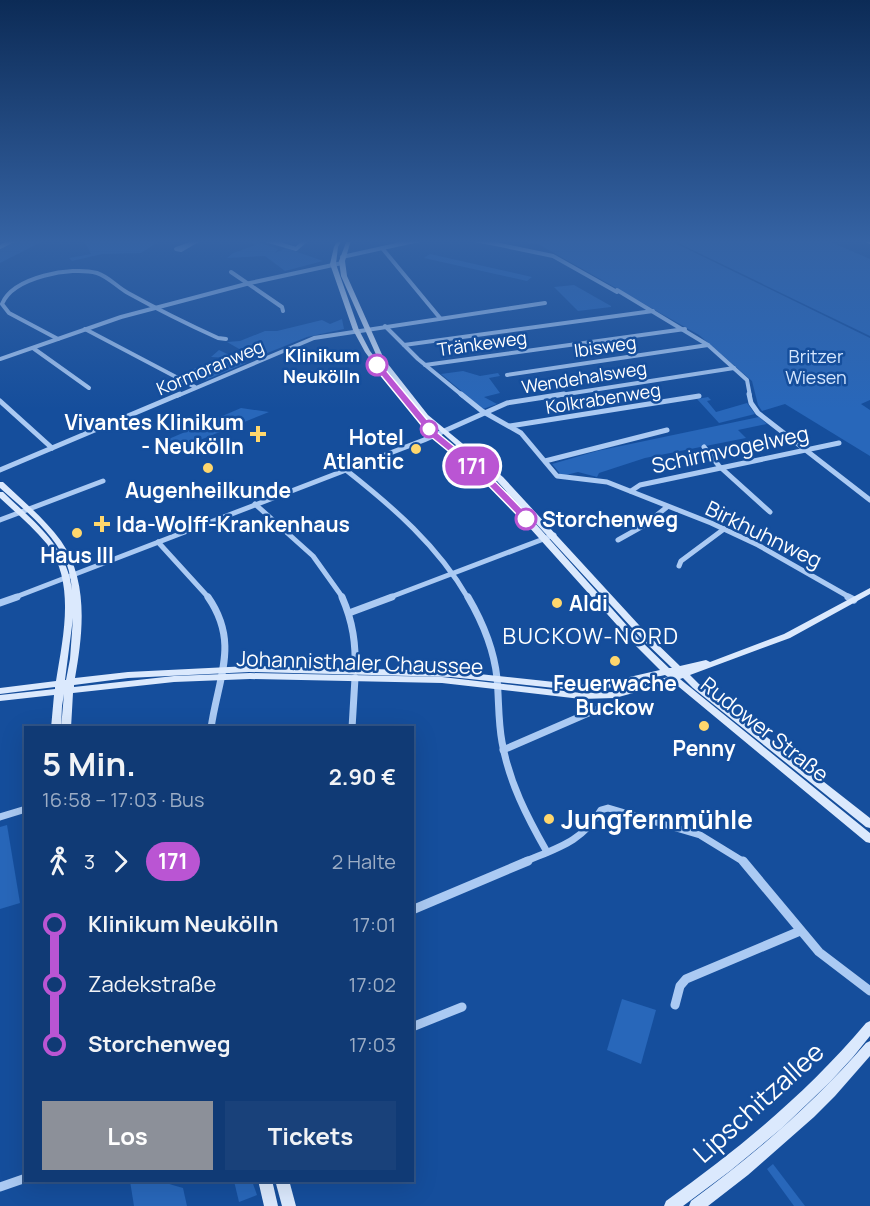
<!DOCTYPE html>
<html lang="de">
<head>
<meta charset="utf-8">
<style>
  body { margin:0; font-family:Manrope,sans-serif; background:#19417a; color:#f1f3f6; height:100vh; display:flex; flex-direction:column; font-size:22px; white-space:nowrap }
  * { box-sizing:border-box; margin:0 }
  p { font-size:20px; color:#9cadc5 }
  .icon { flex:none; width:33px; height:33px; fill:none; stroke:currentColor; stroke-width:2; stroke-linecap:round; stroke-linejoin:round }
  .map { position:relative; flex:1; overflow:hidden }
  .drawer { position:absolute; left:24px; top:726px; width:390px; height:456px; display:flex; flex-direction:column; background:#103a75; border-radius:0px; box-shadow:0 6px 24px #0002,0 0 0 2px #305487 }
  .drawer>* { flex:none }
  .badge { padding:0 12px; border-radius:20px; font-size:21px; line-height:39px }
  .map>.badge { position:absolute; translate:-50% -50%; box-shadow:0 0 0 3px #fff }
  .legs { display:flex; align-items:center; gap:9px; height:66px; padding:0 18px; font-size:20px }
  .legs p { margin-inline-start:auto }
  .summary { display:flex; align-items:center; justify-content:space-between; height:102px; padding:0 18px }
  h1 { font-size:33px; font-weight:700; line-height:45px }
  .action { display:flex; gap:12px; margin-top:auto; padding:12px 18px }
  .action a { flex:1; height:69px; border-radius:0px; background:#8c9099; color:#fff; font-size:24px; font-weight:700; line-height:69px; text-align:center }
  .action a+a { background:#19417a; color:#f1f3f6 }
  ul { padding:0 18px; list-style:none }
  li { display:flex; align-items:center; gap:21px; height:60px; font-size:22px }
  li i { display:grid; place-items:center; width:9px; height:100%; margin:0 8px; background:currentColor }
  li i::after { content:''; width:15px; height:15px; margin:-8px; border:4px solid; border-radius:50%; background:#103a75 }
  li p { margin-inline-start:auto }
  li:first-child i { background:linear-gradient(#0000 50%,currentColor 0) }
  li:last-child i { background:linear-gradient(currentColor 50%,#0000 0) }
  .map>svg:first-child { display:block }
  .green { fill:#2867ba }
  .lines { fill:none; stroke-linecap:round; stroke-linejoin:round }
  .street-far3 { stroke:#abcaf3; stroke-width:4 }
  .street-far2 { stroke:#abcaf3; stroke-width:5 }
  .street-far1 { stroke:#abcaf3; stroke-width:7 }
  .street { stroke:#abcaf3; stroke-width:9 }
  .secondary { fill:#dbe9fd; fill-rule:evenodd }
  .highway { fill:#fff; fill-rule:evenodd }
  .line-1 { fill:#ba55d3; stroke:#fff; stroke-width:1.5 }
  .stop-1-dot { fill:#fff; stroke:#ba55d3; stroke-width:3 }
  .poi-dot { fill:#ffd76d; stroke:#154e9c; stroke-width:2 }
  .labels { text-anchor:middle; dominant-baseline:central; stroke-width:5; stroke-linejoin:round; paint-order:stroke }
  .far-street-label { font-size:18px; fill:#fff; stroke:#154e9c }
  .far-stop-label { font-size:18px; font-weight:bold; fill:#fff; stroke:#154e9c; text-anchor:end }
  .far-park-label { font-size:18px; fill:#d3e5fd; stroke:#154e9c }
  .poi-label { font-size:21px; font-weight:bold; fill:#fff; stroke:#154e9c }
  .street-label { font-size:21px; fill:#fff; stroke:#154e9c }
  .stop-label { font-size:21px; font-weight:bold; fill:#fff; stroke:#154e9c; text-anchor:start }
  .neighbourhood-label { font-size:22px; letter-spacing:1.5px; fill:#fff; stroke:#154e9c }
  .near-poi-label { font-size:26px; font-weight:bold; fill:#fff; stroke:#154e9c; text-anchor:start }
  .near-street-label { font-size:26px; fill:#fff; stroke:#154e9c }
</style>
</head>
<body>
<div class="map">
<svg width="870" height="1206" viewBox="0 0 870 1206">
  <rect width="100%" height="100%" fill="#154e9c"/>
  <g class="green">
    <path d="M 17,240 L 45,240 L 0,263 L 0,248 Z"/>
    <path d="M 84,240 L 161,240 L 141,253 L 102,254 L 72,261 L 69,258 L 91,254 Z"/>
    <path d="M 242,240 L 252,240 L 278,249 L 275,253 L 286,248 L 323,261 L 285,271 L 265,256 L 227,258 L 233,253 L 256,245 Z"/>
    <path d="M 511,240 L 669,240 L 870,338 L 870,400 L 861,404 L 870,410 L 870,456 L 785,404 L 762,411 L 758,405 L 752,381 L 699,335 L 538,244 Z"/>
    <path d="M 672,240 L 826,240 L 870,259 L 870,336 Z"/>
    <path d="M 430,254 L 532,277 L 527,281 L 424,258 Z"/>
    <path d="M 574,285 L 611,306 L 611,307 L 578,311 L 554,287 Z"/>
    <path d="M 342,319 L 344,329 L 307,337 L 255,358 L 227,342 L 240,341 L 265,331 L 277,331 L 322,320 L 330,324 Z"/>
    <path d="M 219,350 L 246,363 L 206,380 L 189,371 L 203,365 L 208,367 L 229,361 L 229,358 L 211,357 Z"/>
    <path d="M 463,371 L 480,376 L 498,373 L 500,376 L 489,378 L 500,393 L 484,397 L 497,404 L 483,409 L 441,374 Z"/>
    <path d="M 708,397 L 711,400 L 707,401 L 716,412 L 747,403 L 755,414 L 719,423 L 697,399 Z"/>
    <path d="M 241,408 L 269,412 L 173,451 L 164,441 Z"/>
    <path d="M 759,417 L 767,424 L 738,430 L 746,438 L 645,458 L 599,473 L 597,477 L 578,472 L 562,476 L 552,464 L 597,451 Z"/>
    <path d="M 7,825 L 20,903 L 0,909 L 0,827 Z"/>
    <path d="M 622,999 L 656,1010 L 641,1064 L 607,1050 Z"/>
    <path d="M 773,1164 L 805,1206 L 794,1206 L 767,1169 Z"/>
    <path d="M 130,1181 L 159,1181 L 183,1188 L 187,1206 L 134,1206 Z"/>
    <path d="M 234,1181 L 252,1181 L 257,1195 L 239,1202 Z"/>
  </g>
  <g class="lines">
    <g class="street-far3">
      <path d="M 266,240 L 296,249 L 306,240"/>
      <path d="M 476,240 L 553,256 L 617,292"/>
      <path d="M 192,243 L 176,249 L 181,250 L 198,240"/>
      <path d="M 0,247 L 14,240"/>
      <path d="M 382,248 L 440,318"/>
      <path d="M 342,257 L 419,240"/>
      <path d="M 231,272 L 282,307 L 283,311"/>
      <path d="M 617,290 L 708,345 L 747,380 L 750,396"/>
      <path d="M 385,326 L 418,359 L 463,396"/>
      <path d="M 85,329 L 195,387"/>
      <path d="M 58,339 L 9,313 L 2,304 C 13,277 71,266 97,273 C 109,277 117,287 128,293 C 157,309 187,324 218,338 L 226,339"/>
      <path d="M 404,345 L 653,311"/>
      <path d="M 33,348 L 89,388"/>
      <path d="M 0,359 L 121,317 L 250,283 L 342,263"/>
      <path d="M 425,365 L 685,329"/>
      <path d="M 507,375 L 708,345"/>
      <path d="M 177,396 L 314,338 L 545,303"/>
      <path d="M 554,396 L 734,368"/>
    </g>
    <g class="street-far2">
      <path d="M 461,394 L 482,411 L 521,433 L 557,476 L 607,482 L 711,523 L 758,545 L 851,598"/>
      <path d="M 749,394 L 751,403 L 758,413 L 870,500"/>
      <path d="M 0,401 L 52,448"/>
      <path d="M 510,426 L 699,396"/>
      <path d="M 704,447 L 719,466 L 770,512"/>
      <path d="M 545,461 L 667,430"/>
      <path d="M 0,470 L 180,394"/>
      <path d="M 346,470 C 393,507 438,546 468,598"/>
      <path d="M 631,491 L 640,485 L 839,443"/>
      <path d="M 255,504 L 313,556 L 343,598"/>
      <path d="M 0,520 L 103,481"/>
      <path d="M 618,540 L 643,526 L 667,507"/>
      <path d="M 158,542 L 209,598"/>
      <path d="M 679,566 L 681,561 L 724,529"/>
      <path d="M 13,598 L 424,440 L 507,403 L 564,394"/>
      <path d="M 388,598 L 554,535"/>
    </g>
    <g class="street-far1">
      <path d="M 208,597 C 240,643 218,678 211,728"/>
      <path d="M 342,597 C 353,622 356,644 355,671"/>
      <path d="M 468,597 C 482,621 494,650 497,678 C 499,700 498,721 502,742 C 509,782 527,817 547,852"/>
      <path d="M 848,597 L 854,600"/>
      <path d="M 0,603 L 17,597"/>
      <path d="M 349,613 L 392,597"/>
      <path d="M 352,728 L 355,678"/>
      <path d="M 503,750 L 600,708"/>
      <path d="M 0,817 L 26,809"/>
      <path d="M 524,862 C 557,848 582,842 601,810 L 608,808 L 700,835 L 744,862"/>
    </g>
    <g class="street">
      <path d="M 743,861 L 819,952 L 870,991"/>
      <path d="M 412,910 L 528,861"/>
      <path d="M 675,1005 L 680,986 L 686,979 L 800,931"/>
      <path d="M 412,1027 L 462,1007"/>
      <path d="M 0,1187 L 26,1178"/>
    </g>
    <g class="secondary">
      <path d="M 338,240 L 342,240 L 338,247 L 336,264 L 359,330 L 370,351 L 419,416 L 437,434 L 508,493 L 640,640 L 669,668 L 672,668 L 644,641 L 497,481 L 424,417 L 378,359 L 341,276 L 339,261 L 347,240 L 351,240 L 345,261 L 347,276 L 384,359 L 428,415 L 503,477 L 650,637 L 680,666 L 706,660 L 710,662 L 784,634 L 870,588 L 870,594 L 790,638 L 690,675 L 699,684 L 870,818 L 870,828 L 866,827 L 693,688 L 683,678 L 680,679 L 870,833 L 870,843 L 866,842 L 673,682 L 615,698 L 581,699 L 442,683 L 250,679 L 174,682 L 73,693 L 71,728 L 61,728 L 64,694 L 62,706 L 61,728 L 51,728 L 54,695 L 0,701 L 0,695 L 55,689 L 55,687 L 0,694 L 0,688 L 56,681 C 63,637 76,583 47,544 C 33,527 16,513 0,498 L 0,492 L 3,492 C 27,516 58,538 68,572 C 70,578 71,584 72,590 C 71,579 69,568 64,558 C 51,530 22,508 0,488 L 0,482 L 3,482 C 23,501 45,519 61,541 C 89,581 83,633 75,678 L 128,672 L 249,666 L 451,671 L 573,684 L 599,684 L 660,670 L 634,644 L 502,497 L 433,436 L 415,418 L 365,352 L 353,330 L 330,264 L 334,247 ZM 73,618 L 70,659 L 66,680 L 65,680 ZM 249,672 L 451,677 L 573,690 L 599,690 L 665,675 L 668,677 L 615,692 L 581,693 L 442,677 L 250,673 L 174,676 L 74,687 L 74,685 L 128,678 Z"/>
      <path d="M 870,1021 L 870,1036 L 853,1057 L 830,1082 L 782,1128 L 730,1171 L 683,1206 L 664,1206 L 666,1201 C 740,1148 807,1093 866,1023 Z"/>
      <path d="M 870,1041 L 870,1056 L 835,1096 L 814,1117 L 748,1175 L 708,1206 L 689,1206 L 691,1201 C 755,1154 814,1103 866,1043 Z"/>
      <path d="M 258,1180 L 272,1180 L 278,1206 L 264,1206 Z"/>
      <path d="M 275,1180 L 289,1180 L 296,1206 L 282,1206 Z"/>
    </g>
    <path class="highway" d="M 861,240 L 870,240 L 870,244 Z"/>
  </g>
  <linearGradient id="sky" x2="0" y2="1"><stop stop-color="#0c2b56"/><stop offset="0.59" stop-color="#3563a4"/><stop offset="1" stop-color="#3563a4" stop-opacity="0"/></linearGradient>
  <rect width="870" height="409" fill="url(#sky)"/>
  <path class="line-1" d="M 374,363 L 380,363 L 438,433 L 487,473 L 530,517 L 530,521 L 523,521 L 480,477 L 431,437 L 374,367 Z"/>
  <g class="stop-1-dot">
    <circle cx="377" cy="365" r="10"/>
    <circle cx="429" cy="429" r="8"/>
    <circle cx="526" cy="519" r="10"/>
  </g>
  <g class="poi-dot">
    <path d="M255 425h6v6h6v6h-6v6h-6v-6h-6v-6h6z"/>
    <circle cx="416" cy="449" r="6"/>
    <circle cx="208" cy="468" r="6"/>
    <path d="M99 515h6v6h6v6h-6v6h-6v-6h-6v-6h6z"/>
    <circle cx="77" cy="533" r="6"/>
    <circle cx="557" cy="603" r="6"/>
    <circle cx="615" cy="661" r="6"/>
    <circle cx="704" cy="726" r="6"/>
    <circle cx="549" cy="819" r="6"/>
  </g>
  <g class="labels">
    <g class="far-street-label">
      <text transform="translate(482 343) rotate(-8)">Tränkeweg</text>
      <text transform="translate(605 346) rotate(-8)">Ibisweg</text>
      <text transform="translate(210 367) rotate(-23)">Kormoranweg</text>
      <text transform="translate(584 377) rotate(-9)">Wendehalsweg</text>
      <text transform="translate(603 398) rotate(-9)">Kolkrabenweg</text>
    </g>
    <g class="far-stop-label">
      <text x="360" y="355">Klinikum<tspan x="360" dy="21">Neukölln</tspan></text>
    </g>
    <g class="far-park-label">
      <text x="816" y="356">Britzer<tspan x="816" dy="21">Wiesen</tspan></text>
    </g>
    <g class="poi-label">
      <text x="244" y="422" text-anchor="end">Vivantes Klinikum<tspan x="244" dy="24">- Neukölln</tspan></text>
      <text x="404" y="437" text-anchor="end">Hotel<tspan x="404" dy="24">Atlantic</tspan></text>
      <text x="208" y="490">Augenheilkunde</text>
      <text x="116" y="524" text-anchor="start">Ida-Wolff-Krankenhaus</text>
      <text x="77" y="555">Haus III</text>
      <text x="569" y="603" text-anchor="start">Aldi</text>
      <text x="615" y="683">Feuerwache<tspan x="615" dy="24">Buckow</tspan></text>
      <text x="704" y="748">Penny</text>
    </g>
    <g class="street-label">
      <text transform="translate(730 449) rotate(-12)">Schirmvogelweg</text>
      <text transform="translate(764 534) rotate(26)">Birkhuhnweg</text>
      <text transform="translate(360 662) rotate(2)">Johannisthaler Chaussee</text>
      <text transform="translate(765 729) rotate(38)">Rudower Straße</text>
    </g>
    <g class="stop-label">
      <text x="542" y="519">Storchenweg</text>
    </g>
    <g class="neighbourhood-label">
      <text x="591" y="636">BUCKOW-NORD</text>
    </g>
    <g class="near-poi-label">
      <text x="561" y="819">Jungfernmühle</text>
    </g>
    <g class="near-street-label">
      <text transform="translate(758 1102) rotate(-42)">Lipschitzallee</text>
    </g>
  </g>
</svg>
<b class="badge" style="left:472px;top:466px;background:#ba55d3;color:#fff">171</b>
<section class="drawer">
<div class="summary"><div><h1>5 Min.</h1><p>16:58 – 17:03 · Bus</p></div><b>2.90 €</b></div>
<div class="legs"><svg class="icon" aria-label="walk" viewBox="0 0 24 24"><circle cx="13" cy="4" r="2"/><path d="M13 8l-2 6 4 7M11 14l-3 7M7 12l3-4h3l4 4"/></svg>3<svg class="icon" aria-label="forward" viewBox="0 0 24 24"><path d="M9 5l7 7-7 7"/></svg><b class="badge" style="background:#ba55d3;color:#fff">171</b><p>2 Halte</p></div>
<ul>
<li><i style="color:#ba55d3"></i><b>Klinikum Neukölln</b><p>17:01</p></li>
<li><i style="color:#ba55d3"></i><span>Zadekstraße</span><p>17:02</p></li>
<li><i style="color:#ba55d3"></i><b>Storchenweg</b><p>17:03</p></li>
</ul>
<div class="action"><a>Los</a><a>Tickets</a></div>
</section>
</div>
</body>
</html>
